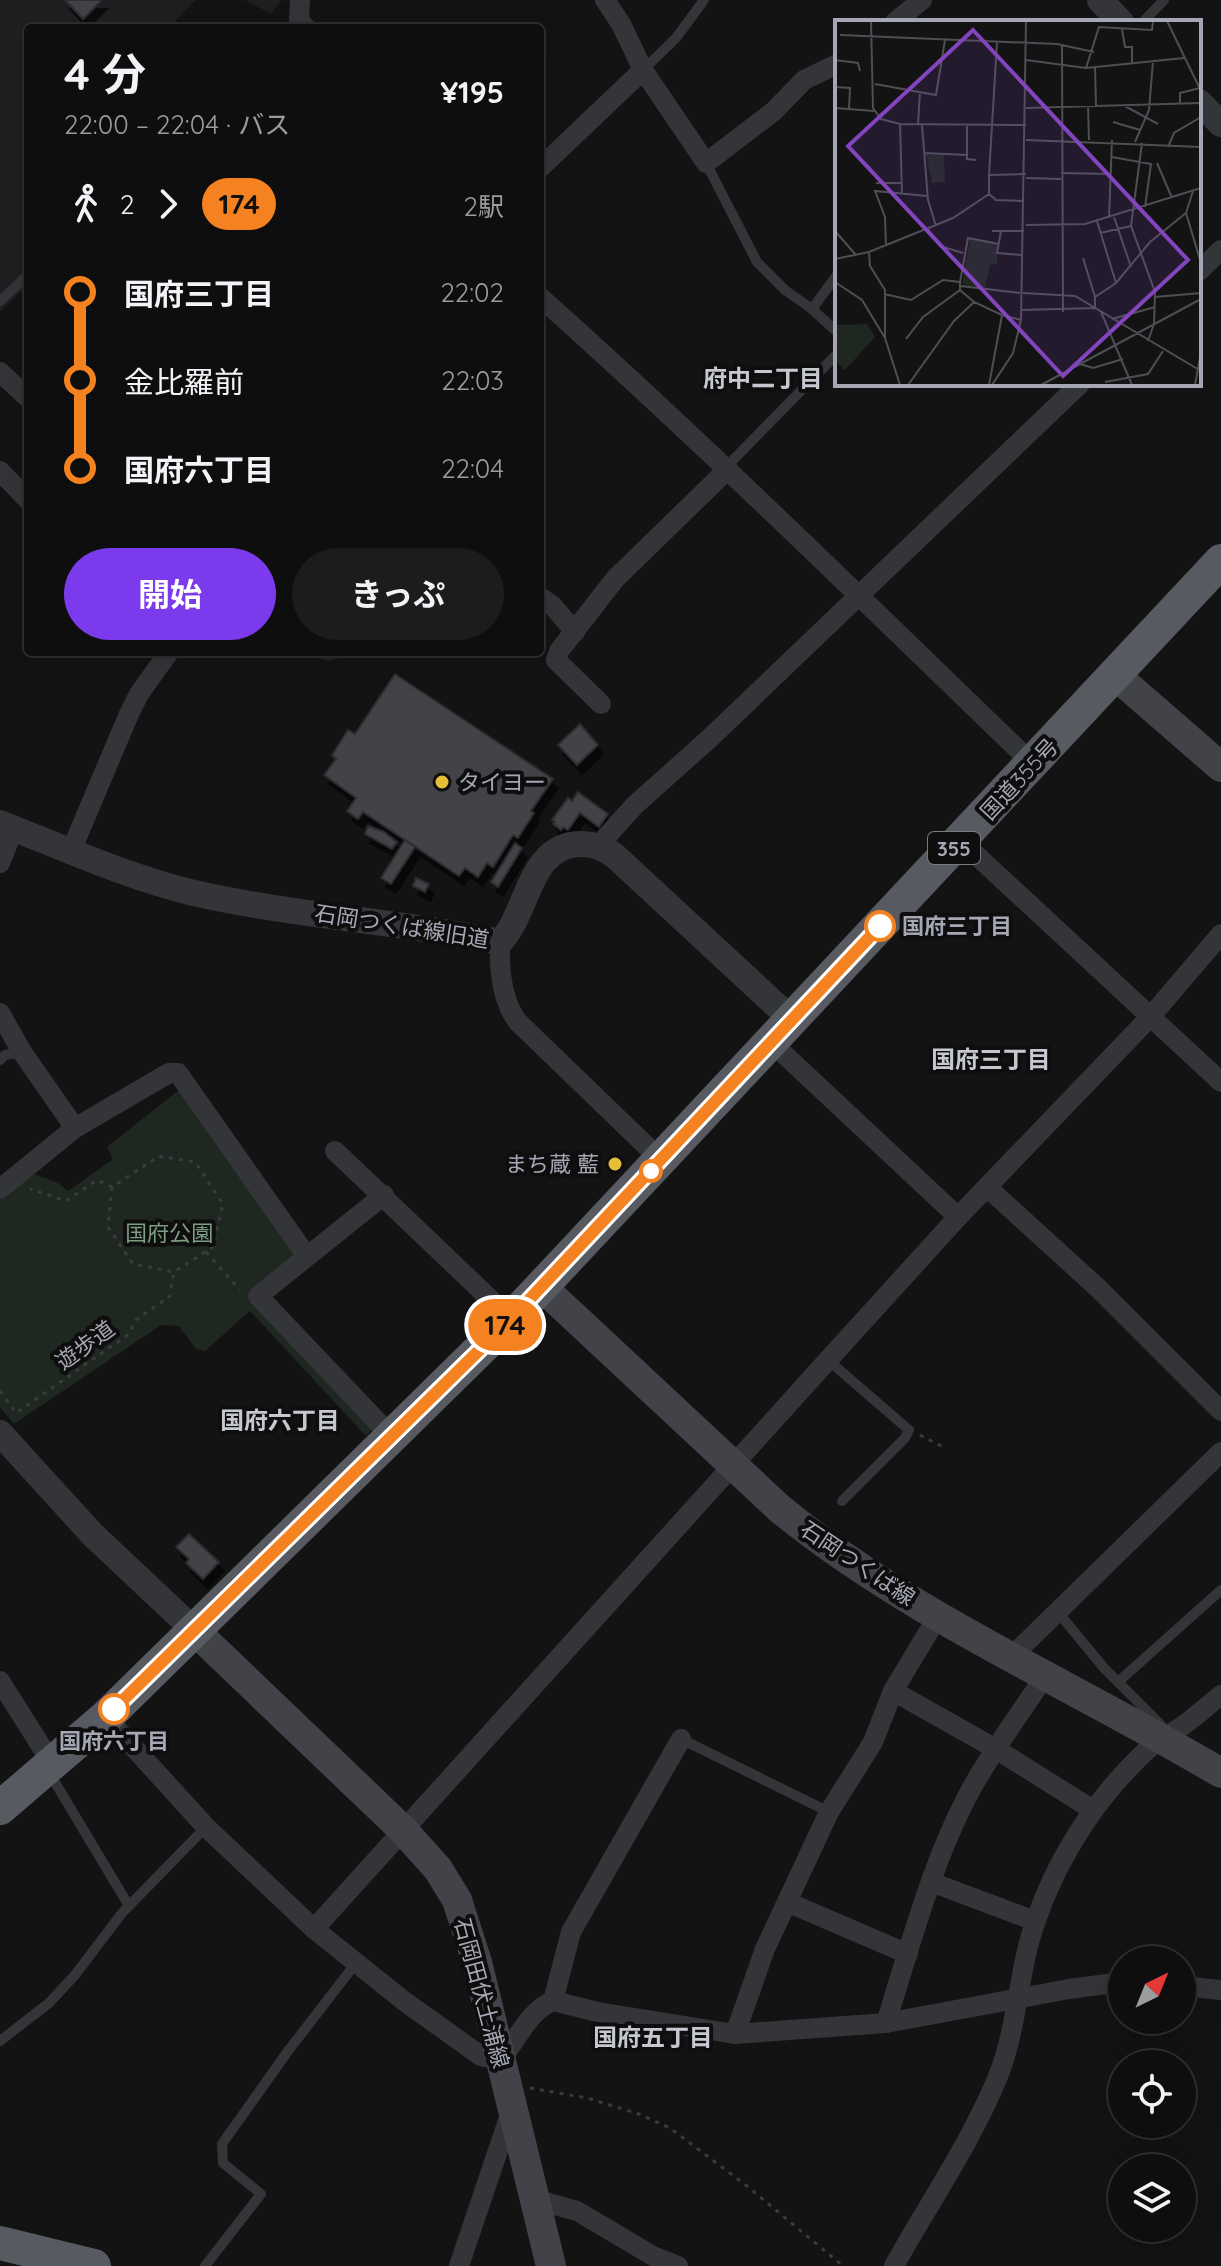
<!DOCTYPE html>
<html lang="ja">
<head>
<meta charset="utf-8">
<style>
  body { margin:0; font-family:Quicksand,"Noto Sans JP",sans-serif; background:#1c1c1d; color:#f1f3f6; height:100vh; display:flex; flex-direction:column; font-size:30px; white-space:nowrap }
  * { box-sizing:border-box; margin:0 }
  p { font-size:26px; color:#9b9c9e }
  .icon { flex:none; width:44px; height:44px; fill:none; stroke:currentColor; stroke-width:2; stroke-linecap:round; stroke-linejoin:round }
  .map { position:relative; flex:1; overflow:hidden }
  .details { position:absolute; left:24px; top:24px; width:520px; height:632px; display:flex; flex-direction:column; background:#0e0e0f; border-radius:8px; box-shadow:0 8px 32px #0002,0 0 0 2px #2e2e2f }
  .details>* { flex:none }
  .badge { padding:0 16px; border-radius:26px; font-size:28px; line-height:52px }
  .needle { width:52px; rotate:43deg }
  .controls { position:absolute; left:1108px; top:1946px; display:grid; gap:16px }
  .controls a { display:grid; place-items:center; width:88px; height:88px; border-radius:50%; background:#0e0e0f; box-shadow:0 8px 32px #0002,0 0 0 2px #2e2e2f; font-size:40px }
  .map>.badge { position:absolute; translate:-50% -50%; box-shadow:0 0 0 4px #fff }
  .legs { display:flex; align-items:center; gap:12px; height:88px; padding:0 40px; font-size:26px }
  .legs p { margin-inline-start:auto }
  .head { display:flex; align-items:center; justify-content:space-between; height:136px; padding:0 40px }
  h1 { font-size:44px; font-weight:700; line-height:60px }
  .action { display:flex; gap:16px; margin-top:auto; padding:16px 40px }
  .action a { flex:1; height:92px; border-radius:48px; background:#7c3aed; color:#fff; font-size:32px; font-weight:700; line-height:92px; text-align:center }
  .action a+a { background:#1c1c1d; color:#f1f3f6 }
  ul { padding:0 40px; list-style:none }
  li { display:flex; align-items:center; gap:28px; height:88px; font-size:30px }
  li i { display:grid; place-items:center; width:12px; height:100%; margin:0 10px; background:currentColor }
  li i::after { content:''; width:20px; height:20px; margin:-10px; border:6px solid; border-radius:50%; background:#0e0e0f }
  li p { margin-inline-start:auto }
  li:first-child i { background:linear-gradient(#0000 50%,currentColor 0) }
  li:last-child i { background:linear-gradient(currentColor 50%,#0000 0) }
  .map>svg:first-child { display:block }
  .built { fill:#1f1f21 }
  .green { fill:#1f2721 }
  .building { fill:#424347; stroke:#2d2d30; stroke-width:2; filter:url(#shadow) }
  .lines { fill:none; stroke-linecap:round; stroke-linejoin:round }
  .path { stroke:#3a3b40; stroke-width:3; stroke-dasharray:4 6; stroke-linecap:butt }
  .service { stroke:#343539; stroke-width:10 }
  .minor { stroke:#343539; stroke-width:20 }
  .tertiary { stroke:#343539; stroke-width:26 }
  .secondary { stroke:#424349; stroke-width:30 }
  .trunk { stroke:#585a61; stroke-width:34 }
  .line-1-casing { stroke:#fff; stroke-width:18 }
  .line-1 { stroke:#f58220; stroke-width:12 }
  .poi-dot { fill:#e6be39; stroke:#0e0e0f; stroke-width:3 }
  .stop-1-dot { fill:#fff; stroke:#f58220; stroke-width:4 }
  .labels { text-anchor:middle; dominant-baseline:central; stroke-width:8; stroke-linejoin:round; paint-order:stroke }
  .shield { fill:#0e0e0f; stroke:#787a82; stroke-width:2 }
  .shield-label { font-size:20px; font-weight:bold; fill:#a5a8b4 }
  .street-label { font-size:22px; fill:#a5a8b4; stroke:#0e0e0f }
  .poi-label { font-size:22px; fill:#a5a8b4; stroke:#0e0e0f; text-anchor:start }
  .stop-label { font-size:22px; font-weight:bold; fill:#a5a8b4; stroke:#0e0e0f; text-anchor:start }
  .park-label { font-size:22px; fill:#7d9e83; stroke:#0e0e0f }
  .neighbourhood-label { font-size:24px; font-weight:bold; fill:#c6c8d0; stroke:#0e0e0f }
  .inset-road { fill:none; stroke:#4d4f54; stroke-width:2 }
  .view { fill:#8345bd; fill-opacity:0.15; stroke:#8345bd; stroke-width:4 }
  .inset-edge { fill:none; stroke:#a5a8b4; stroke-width:4 }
</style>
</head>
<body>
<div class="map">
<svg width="1221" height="2266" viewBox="0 0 1221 2266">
  <defs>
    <filter id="shadow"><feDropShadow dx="5" dy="9" stdDeviation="0" flood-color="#0009"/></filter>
  </defs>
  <rect width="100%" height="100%" fill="#131314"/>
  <g class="built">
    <path d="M 0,0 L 196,0 L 168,28 L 28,28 L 28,285 L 0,312 Z"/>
    <path d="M 245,0 L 282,0 L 271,14 Z"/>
  </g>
  <g class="green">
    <path d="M 299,652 L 354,652 L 329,661 Z"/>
    <path d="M 183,1087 L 297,1256 L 249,1291 L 374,1427 L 366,1436 L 250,1311 L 205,1351 L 196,1349 L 179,1326 L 161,1325 L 14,1424 L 0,1407 L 0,1197 L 32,1173 L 58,1183 L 68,1191 L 113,1159 L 107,1147 Z"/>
  </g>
  <g class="building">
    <path d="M 65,0 L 102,0 L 83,19 Z"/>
    <path d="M 395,674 L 553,779 L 531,811 L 534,813 L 518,838 L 513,835 L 493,867 L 487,863 L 478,877 L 465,868 L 459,876 L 363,812 L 358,819 L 347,811 L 356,798 L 324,775 L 336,759 L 332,755 L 348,730 L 355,734 Z"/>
    <path d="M 580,724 L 598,745 L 577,765 L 558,745 Z"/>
    <path d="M 578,792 L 608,814 L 599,827 L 580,813 L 568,830 L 563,827 L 561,830 L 553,824 L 555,822 L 552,820 L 568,798 L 572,801 Z"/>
    <path d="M 368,826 L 384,832 L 397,842 L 392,849 L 365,834 Z"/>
    <path d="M 405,840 L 415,847 L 391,884 L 381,878 Z"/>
    <path d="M 515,843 L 522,848 L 498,887 L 491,882 Z"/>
    <path d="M 416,878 L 429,884 L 425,892 L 413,886 Z"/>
    <path d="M 189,1534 L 219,1562 L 203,1579 L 186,1563 L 189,1559 L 176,1547 Z"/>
  </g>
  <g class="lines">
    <g class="path">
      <path d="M 112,1187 L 108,1227 L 133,1264 L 174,1272"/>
      <path d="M 206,1252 L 240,1290"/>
      <path d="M 0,1391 L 16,1413 L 129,1334 L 136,1320 L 170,1296 L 174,1272 L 213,1247 L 223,1204 L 195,1162 L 159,1156 L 112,1187 L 97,1180 L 66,1201 L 30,1189"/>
      <path d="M 920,1435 L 945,1448"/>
      <path d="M 530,2088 L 587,2098 L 639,2114 L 670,2128 L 747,2186 L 843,2266"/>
    </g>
    <g class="service">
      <path d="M 1143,22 L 1164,0"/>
      <path d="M 643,70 L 676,38 L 704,0"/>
      <path d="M 706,163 L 757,262 L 785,290 L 812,309 L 837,332"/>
      <path d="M 0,301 L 28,275"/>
      <path d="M 812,309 L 837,275"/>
      <path d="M 728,469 L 733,460 L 837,354"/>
      <path d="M 0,1060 L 5,1055 L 22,1052"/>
      <path d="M 828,1360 L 909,1430 L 905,1438 L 842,1501"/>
      <path d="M 1057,1611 L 1104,1668 L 1161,1725"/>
      <path d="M 1118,1682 L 1221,1590"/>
      <path d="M 681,1739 L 829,1812"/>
      <path d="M 50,1774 L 129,1906"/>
      <path d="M 0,2041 L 49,2003 L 75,1975 L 122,1913 L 206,1827"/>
      <path d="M 205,2266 L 261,2194 L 223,2163 L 222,2144 L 288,2051 L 356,1963"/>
    </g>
    <g class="minor">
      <path d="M 300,0 L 299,20 L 306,28"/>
      <path d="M 605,0 L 621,24 L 643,70 L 706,163 L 774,111 L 804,80 L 837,64"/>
      <path d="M 895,22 L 922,0"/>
      <path d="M 540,168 L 643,70"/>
      <path d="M 1199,271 L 1221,250"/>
      <path d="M 540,297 C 709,448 870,607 1033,764"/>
      <path d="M 0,372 L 28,398"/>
      <path d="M 0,471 L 28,500"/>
      <path d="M 540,597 L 552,605 L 575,632"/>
      <path d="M 601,704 L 556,660 L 559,651 L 615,579 L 728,469"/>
      <path d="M 961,841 L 1221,1082"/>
      <path d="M 597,847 L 635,805 L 710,738 L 1080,384"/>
      <path d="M 71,851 L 129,714 L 139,694 L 169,652"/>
      <path d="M 0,863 L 14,828"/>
      <path d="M 500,942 C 499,969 501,1000 518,1022 L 661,1160"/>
      <path d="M 0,1013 L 22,1052 L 75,1128"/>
      <path d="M 771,1042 L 958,1217"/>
      <path d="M 335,1151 L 511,1319"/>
      <path d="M 987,1187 L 1099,1289 L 1221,1411"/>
      <path d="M 0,1189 L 75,1128 L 169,1073 L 178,1073 L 306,1255"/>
      <path d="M 384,1195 L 258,1296 L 392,1437"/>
      <path d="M 1011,1657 L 1221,1452"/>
      <path d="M 0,1681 L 53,1765"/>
      <path d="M 893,1691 L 996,1749 L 1093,1810"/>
      <path d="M 106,1717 L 206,1827 L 314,1929 L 404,2001 L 481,2056 L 500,2060 C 517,2041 528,2011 553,2001 L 598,2012 L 735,2034 L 886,2023 L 1069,1989 L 1122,1982"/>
      <path d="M 931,1882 L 1035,1921"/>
      <path d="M 787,1902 L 908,1954"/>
      <path d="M 314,1929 L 828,1360 L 958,1217 L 1152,1015 L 1221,934"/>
      <path d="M 1182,1986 L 1221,1990"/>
      <path d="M 553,2001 L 571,1932 L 681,1739"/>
      <path d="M 886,2023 C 911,1943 935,1850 978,1777 C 999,1742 1023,1709 1045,1676"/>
      <path d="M 735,2034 L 765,1949 L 829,1812 L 873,1742 L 893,1691 L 938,1616"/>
      <path d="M 534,2199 L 577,2211 L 653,2256 L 678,2266"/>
      <path d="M 459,2266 L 512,2109"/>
      <path d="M 894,2266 C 929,2203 972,2141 999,2074 C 1018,2025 1018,1970 1036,1920 C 1060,1851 1102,1789 1157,1741 C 1163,1735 1172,1734 1178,1729 C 1193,1719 1207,1706 1221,1695"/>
    </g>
    <g class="tertiary">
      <path d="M 1100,0 L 1121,22"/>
      <path d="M 1199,102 L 1221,124"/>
      <path d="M 0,823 C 64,848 127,877 194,893 C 295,916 399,921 500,942 C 529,913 528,845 580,844 C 593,844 605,848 615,856 L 792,1020"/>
      <path d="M 0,1433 L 92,1534 L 195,1631"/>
    </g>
    <g class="secondary">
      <path d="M 1115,675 L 1221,767"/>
      <path d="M 542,1287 L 780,1509 C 914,1618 1074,1685 1221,1773"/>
      <path d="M 195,1631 L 403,1830 L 438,1869 L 457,1900 L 477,1962 L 551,2266"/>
    </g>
    <g class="trunk">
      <path d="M 0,1808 L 106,1717 L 511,1319 L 1221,561"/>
      <path d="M 0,2243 L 94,2266"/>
    </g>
  </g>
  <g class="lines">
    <defs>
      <path id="line-1" d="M 114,1709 L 511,1319 L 880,926"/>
    </defs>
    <use href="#line-1" class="line-1-casing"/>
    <use href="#line-1" class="line-1"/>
  </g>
  <g class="poi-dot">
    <circle cx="442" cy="782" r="8"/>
    <circle cx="615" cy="1164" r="8"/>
  </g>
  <g class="stop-1-dot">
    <circle cx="880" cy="926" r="14"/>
    <circle cx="651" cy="1171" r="10"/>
    <circle cx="114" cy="1709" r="14"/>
  </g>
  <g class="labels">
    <rect class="shield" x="928" y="832" width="52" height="32" rx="6"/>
    <g class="shield-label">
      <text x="954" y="848">355</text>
    </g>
    <g class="street-label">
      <text transform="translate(1019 779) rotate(-47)">国道355号</text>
      <text transform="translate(402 926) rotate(9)">石岡つくば線旧道</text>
      <text transform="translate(85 1345) rotate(-36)">遊歩道</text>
      <text transform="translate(858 1563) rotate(34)">石岡つくば線</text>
      <text transform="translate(482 1993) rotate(75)">石岡田伏土浦線</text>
    </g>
    <g class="poi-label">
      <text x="458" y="782">タイヨー</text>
      <text x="599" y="1164" text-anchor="end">まち蔵 藍</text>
    </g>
    <g class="stop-label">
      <text x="902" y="926">国府三丁目</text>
      <text x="114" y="1741" text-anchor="middle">国府六丁目</text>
    </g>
    <g class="park-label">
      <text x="169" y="1233">国府公園</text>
    </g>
    <g class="neighbourhood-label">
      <text x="763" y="378">府中二丁目</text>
      <text x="991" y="1059">国府三丁目</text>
      <text x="280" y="1420">国府六丁目</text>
      <text x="653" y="2037">国府五丁目</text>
    </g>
  </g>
  <g transform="translate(835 20)">
    <rect width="366" height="366" fill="#131314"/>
    <path d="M 91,134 L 109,135 L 110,162 L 97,163 ZM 135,219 L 162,224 L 162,244 L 155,245 L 150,269 L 127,264 ZM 32,304 L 40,317 L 10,350 L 0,341 L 0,305 Z" fill="#1f2721"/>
    <path class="inset-road" d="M 36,1 L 38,88 L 46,99 L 65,104 L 191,105M 332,1 L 366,71M 287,9 L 290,27 L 297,27 L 297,43M 5,15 L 222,24 L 259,32M 227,25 L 228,292M 0,40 L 23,43 L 25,51M 191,40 L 251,48 L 349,38M 260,47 L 261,86M 251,48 L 264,7 L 317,10 L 318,1M 40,64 L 101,75 L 110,20M 0,67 L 15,68 L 14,89M 345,83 L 345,73 L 365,68M 288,85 L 323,104M 253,86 L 254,120M 0,88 L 39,91M 191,88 L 366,83M 278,102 L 305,110M 65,104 L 67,174M 83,104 L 85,72M 132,104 L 132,139 L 141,140M 87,105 L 93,180 L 101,206M 191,120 L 366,127M 300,122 L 314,90 L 318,41M 307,123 L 296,206 L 320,272 L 319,304 L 313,321M 333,127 L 339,113 L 366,97M 89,133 L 132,135M 277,137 L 316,144 L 310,187M 322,143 L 337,178M 226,153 L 276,154M 154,155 L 162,23M 191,158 L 226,159M 41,163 L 66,163M 154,174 L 161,180 L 188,181M 351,193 L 366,243M 279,197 L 296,247M 274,198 L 277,120M 262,201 L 281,263M 191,205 L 250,204 L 366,168M 93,209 L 105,226 L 128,233M 0,211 L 21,235M 157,211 L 189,211M 166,211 L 162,233 L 186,235M 265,213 L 296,206M 164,224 L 133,218 L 125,262 L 125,270 L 139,282 L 167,295M 51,226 L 50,197 L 40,171 L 92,176M 34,232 L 35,246 L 50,270 L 50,318 L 65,365M 248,238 L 260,277M 0,239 L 34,232 L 118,198 L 154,174 L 154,155 L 191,154M 0,262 L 27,280 L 50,318M 126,266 L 185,273M 188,273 L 240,276 L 366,351M 49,274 L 76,280 L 108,260 L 125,262M 320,277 L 366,273M 187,290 L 260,288 L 260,277 L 281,263 L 315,222 L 351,193 L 358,171M 266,292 L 297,365M 277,299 L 320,287M 71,319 L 88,297 L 125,270M 245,344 L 258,348 L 288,339M 270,362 L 313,354 L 328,331M 73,365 L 119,301 L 139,282M 154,365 L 167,295 L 186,300M 157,365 L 178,333 L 186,300 L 191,1M 206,365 L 366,279M 360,365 L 366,332"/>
    <path class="view" d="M 138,10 L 353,240 L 228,356 L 13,126 Z"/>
    <rect width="366" height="366" class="inset-edge"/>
  </g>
</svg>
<div class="controls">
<a><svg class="needle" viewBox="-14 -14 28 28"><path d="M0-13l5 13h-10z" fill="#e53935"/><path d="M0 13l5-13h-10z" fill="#9b9c9e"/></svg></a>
<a><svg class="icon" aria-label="locate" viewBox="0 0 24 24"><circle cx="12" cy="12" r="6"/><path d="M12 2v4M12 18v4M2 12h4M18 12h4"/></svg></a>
<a><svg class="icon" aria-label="layers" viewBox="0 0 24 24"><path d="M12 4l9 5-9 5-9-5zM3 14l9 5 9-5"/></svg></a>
</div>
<b class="badge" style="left:505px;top:1325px;background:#f58220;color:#111">174</b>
<section class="details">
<div class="head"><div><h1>4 分</h1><p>22:00 – 22:04 · バス</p></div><b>¥195</b></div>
<div class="legs"><svg class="icon" aria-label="walk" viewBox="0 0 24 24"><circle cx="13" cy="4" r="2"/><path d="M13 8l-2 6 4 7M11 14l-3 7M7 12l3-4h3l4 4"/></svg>2<svg class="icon" aria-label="forward" viewBox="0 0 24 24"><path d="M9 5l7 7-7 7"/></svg><b class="badge" style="background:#f58220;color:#111">174</b><p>2駅</p></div>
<ul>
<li><i style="color:#f58220"></i><b>国府三丁目</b><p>22:02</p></li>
<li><i style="color:#f58220"></i><span>金比羅前</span><p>22:03</p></li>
<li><i style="color:#f58220"></i><b>国府六丁目</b><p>22:04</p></li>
</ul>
<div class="action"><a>開始</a><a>きっぷ</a></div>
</section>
</div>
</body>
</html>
